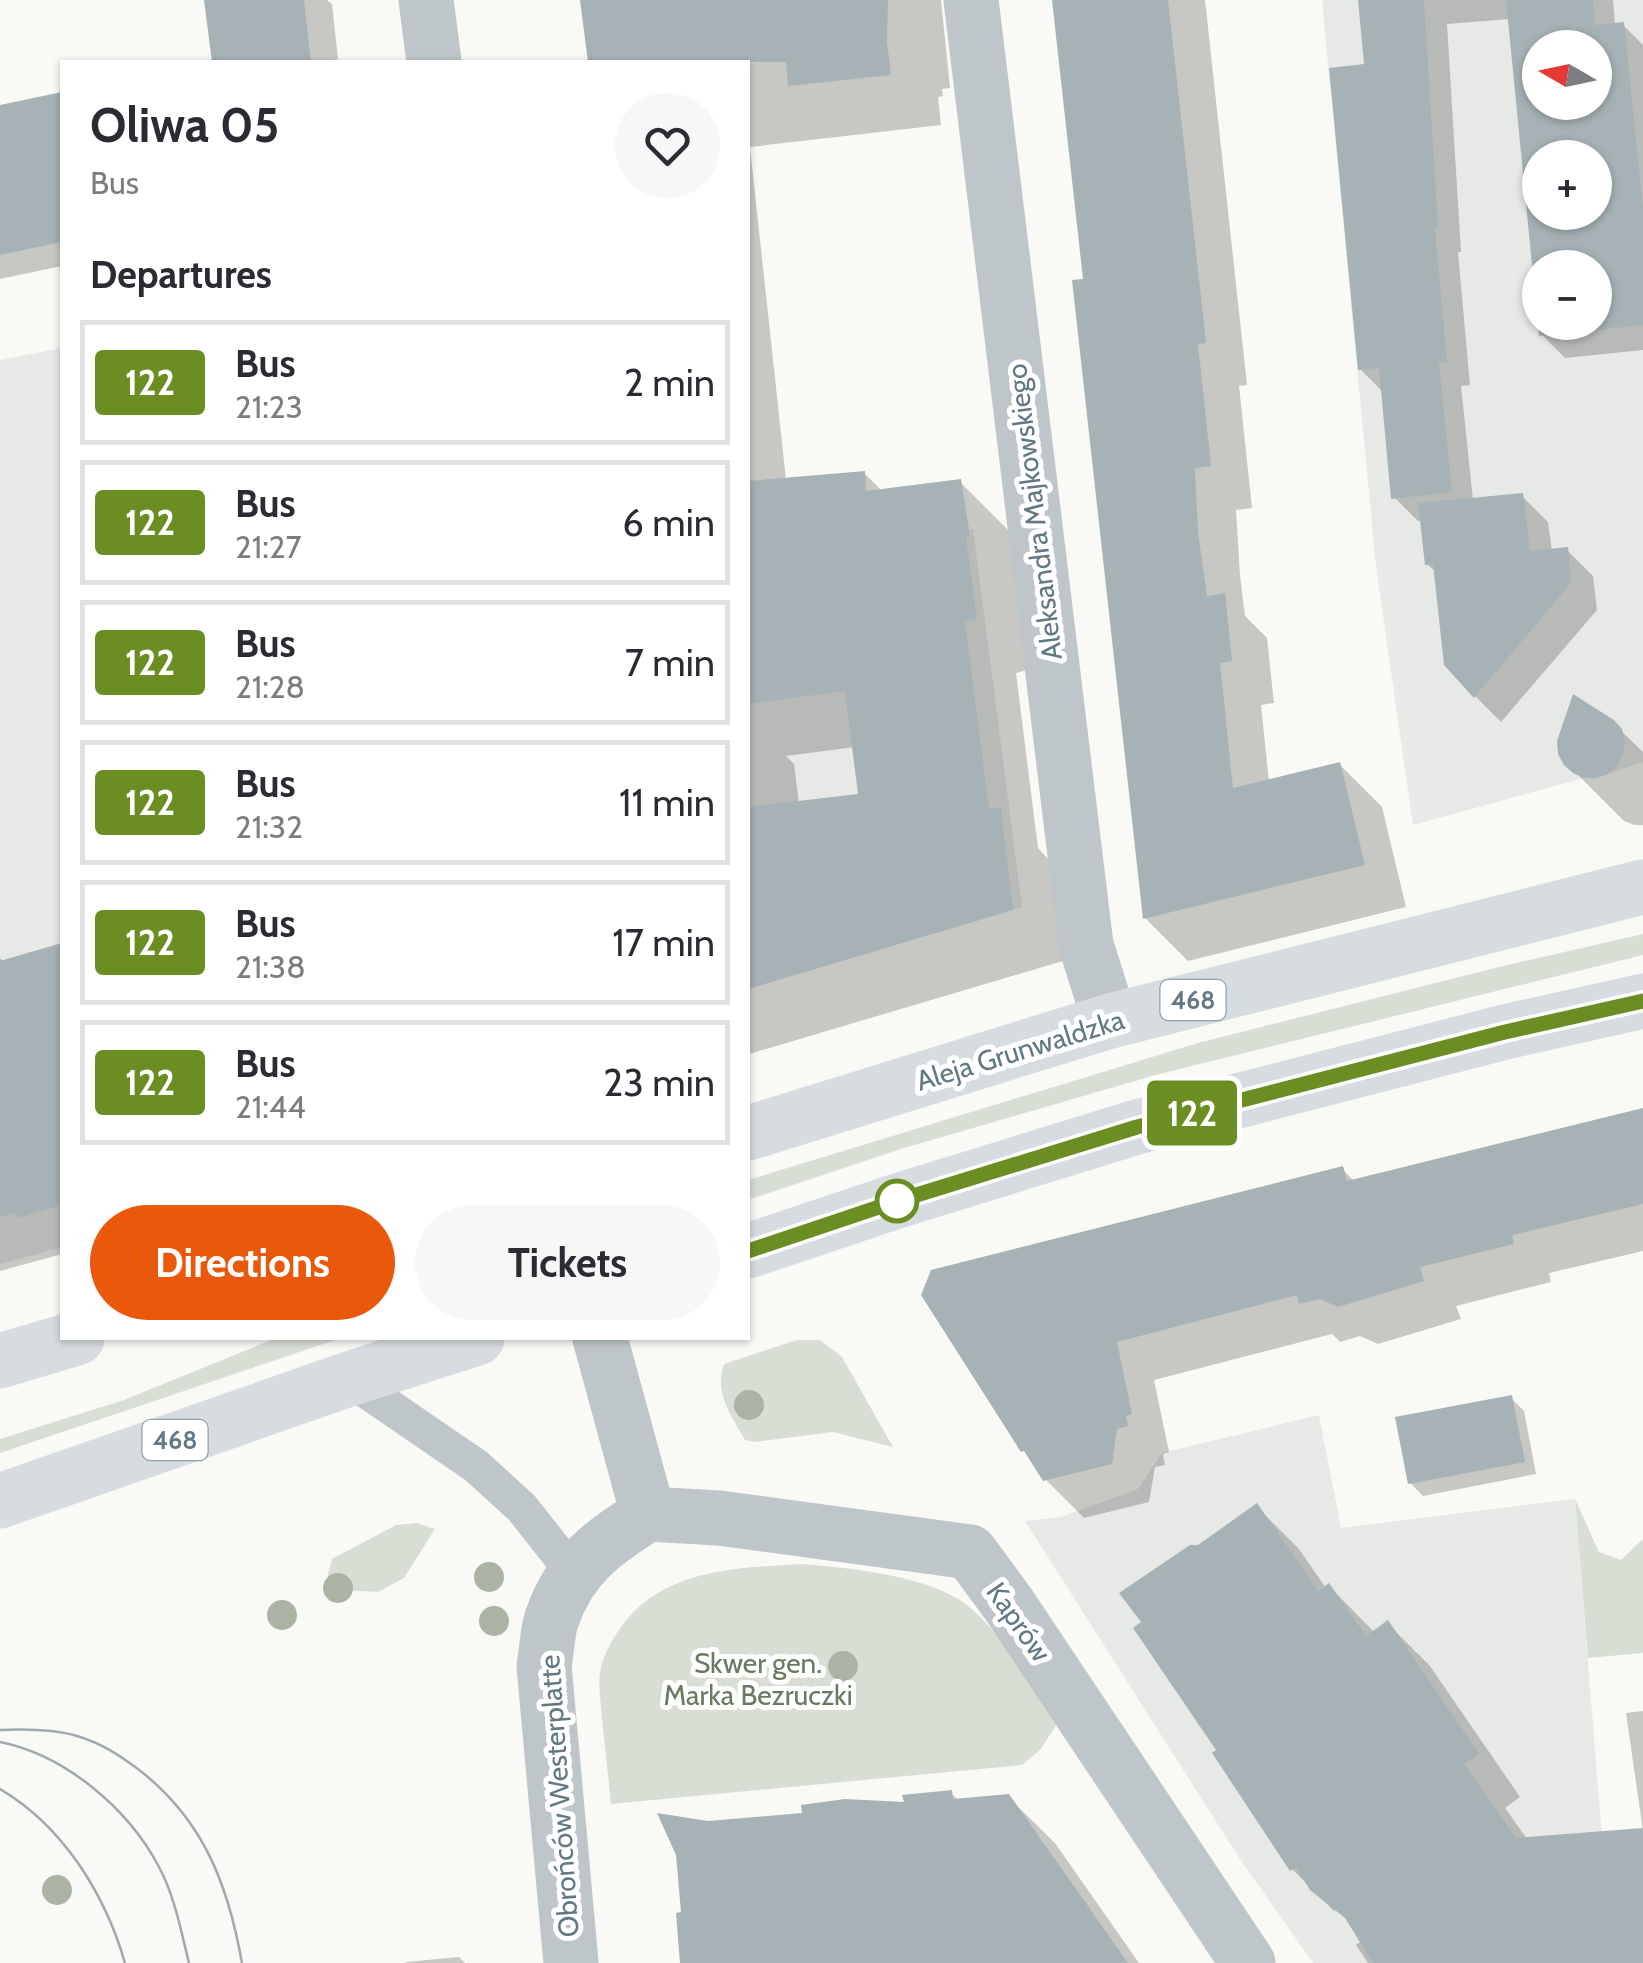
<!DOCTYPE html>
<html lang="en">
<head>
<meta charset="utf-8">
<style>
  body { margin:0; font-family:Cabin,sans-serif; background:#f7f7f7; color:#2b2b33; height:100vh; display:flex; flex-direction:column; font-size:38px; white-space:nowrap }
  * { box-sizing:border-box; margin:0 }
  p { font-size:32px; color:#7c7c81 }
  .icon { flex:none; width:55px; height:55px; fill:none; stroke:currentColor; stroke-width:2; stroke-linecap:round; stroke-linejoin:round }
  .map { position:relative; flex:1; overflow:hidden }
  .side { position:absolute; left:60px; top:60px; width:690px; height:1280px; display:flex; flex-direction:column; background:#fff; border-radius:0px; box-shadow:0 2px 8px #0004 }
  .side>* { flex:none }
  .badge { padding:0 20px; border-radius:8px; font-size:35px; line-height:65px }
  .needle { width:65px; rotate:279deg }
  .controls { position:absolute; left:1522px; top:30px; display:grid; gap:20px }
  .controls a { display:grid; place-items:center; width:90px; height:90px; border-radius:50%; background:#fff; box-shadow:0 2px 8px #0004; font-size:50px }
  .map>.badge { position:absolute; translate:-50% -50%; box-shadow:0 0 0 5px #fff }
  h2 { padding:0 30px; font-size:38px; line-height:90px }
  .round { display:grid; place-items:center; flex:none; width:105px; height:105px; border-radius:52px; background:#f7f7f7 }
  .summary { display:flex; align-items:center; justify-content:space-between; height:170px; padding:0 30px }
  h1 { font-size:48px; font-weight:800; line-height:75px }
  .action { display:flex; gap:20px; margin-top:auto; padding:20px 30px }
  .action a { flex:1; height:115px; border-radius:60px; background:#ea580c; color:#fff; font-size:40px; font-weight:800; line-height:115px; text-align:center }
  .action a+a { background:#f7f7f7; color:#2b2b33 }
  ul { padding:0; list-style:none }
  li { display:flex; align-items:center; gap:30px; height:125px; margin:0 20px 15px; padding:0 10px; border:5px solid #e1e1e2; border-radius:0px }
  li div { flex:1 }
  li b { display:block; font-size:38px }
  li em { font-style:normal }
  li .badge { min-width:110px; font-weight:700; text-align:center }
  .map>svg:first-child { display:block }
  .built { fill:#e7e9e7; fill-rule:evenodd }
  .green { fill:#d9ded5 }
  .shadow { fill:#0003; fill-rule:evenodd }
  .building { fill:#a6b2b6; fill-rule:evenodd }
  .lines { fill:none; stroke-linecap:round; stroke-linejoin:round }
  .service { stroke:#bfc6c9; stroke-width:35 }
  .minor { stroke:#bfc6c9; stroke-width:55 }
  .primary { stroke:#d6dcdf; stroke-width:55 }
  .tram { stroke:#9fa9ae; stroke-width:2.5 }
  .tree { fill:#aab3a4 }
  .line-casing { stroke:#fff; stroke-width:22 }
  .line { stroke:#6b8e23; stroke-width:15 }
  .stop-dot { fill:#fff; stroke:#6b8e23; stroke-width:5 }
  .labels { text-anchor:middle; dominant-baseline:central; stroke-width:10; stroke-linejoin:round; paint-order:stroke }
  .shield { fill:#fff; stroke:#91a1a8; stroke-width:2.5 }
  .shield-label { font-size:25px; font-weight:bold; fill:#627983 }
  .street-label { font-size:28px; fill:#627983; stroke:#fff }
  .park-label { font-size:28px; fill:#697a61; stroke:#fff }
</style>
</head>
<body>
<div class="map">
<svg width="1643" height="1963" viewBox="0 0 1643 1963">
  <rect width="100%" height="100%" fill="#f9f9f6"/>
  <g class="built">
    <path d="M 1322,0 L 1643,0 L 1643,762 L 1596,778 L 1584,778 L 1413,825 L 1376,566 ZM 1540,48 L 1595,48 L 1595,102 L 1540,102 ZM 1540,158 L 1595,158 L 1595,212 L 1540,212 ZM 1540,268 L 1595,268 L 1595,322 L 1540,322 Z"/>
    <path d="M 62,348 L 62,1247 L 0,1264 L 0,360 Z"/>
    <path d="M 973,529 L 1022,907 L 748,989 L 748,553 Z"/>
    <path d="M 1319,1415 L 1341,1528 L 1575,1499 L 1612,1963 L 1313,1963 L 1238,1856 L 1025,1521 L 1061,1517 L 1138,1489 L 1162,1453 Z"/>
  </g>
  <g class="green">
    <path d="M 1643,934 L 1643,955 L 1159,1074 L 904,1148 L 748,1200 L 748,1180 L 1198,1043 L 1499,967 Z"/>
    <path d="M 276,1338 L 341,1338 L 0,1453 L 0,1439 L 124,1400 Z"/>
    <path d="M 797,1340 L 820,1340 L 842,1357 L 893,1447 L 833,1432 L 755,1442 L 745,1440 C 731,1415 714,1393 724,1364 Z"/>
    <path d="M 1575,1499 L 1599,1552 L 1621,1560 L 1643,1539 L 1643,1653 L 1588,1658 Z"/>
    <path d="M 417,1523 L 435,1529 L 404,1578 L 378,1592 L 328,1589 L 328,1574 L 332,1559 L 396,1525 Z"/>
    <path d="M 801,1564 C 850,1568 937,1576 973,1610 C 1008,1642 1031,1686 1057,1724 L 1040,1750 L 1022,1765 L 611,1804 C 608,1775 605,1747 602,1719 C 601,1703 598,1687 600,1672 C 603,1656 610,1643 619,1630 C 660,1569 735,1568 801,1564 Z"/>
  </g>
  <g class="shadow">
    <path d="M 207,0 L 327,0 L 332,4 L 338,59 L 333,60 L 333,62 L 214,62 Z"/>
    <path d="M 583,0 L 941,0 L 950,88 L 942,89 L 943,96 L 938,97 L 941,125 L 750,147 L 786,480 L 864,473 L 882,491 L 960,482 L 1011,533 L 1027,670 L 1016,673 L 1038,848 L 1051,862 L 1063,961 L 749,1054 L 748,1053 L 748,62 L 590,62 ZM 855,747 L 861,796 L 799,804 L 794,764 L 786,756 Z"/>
    <path d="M 1054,0 L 1205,0 L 1247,385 L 1239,386 L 1252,508 L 1236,510 L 1240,576 L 1245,616 L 1267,638 L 1274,703 L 1261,705 L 1269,782 L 1339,764 L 1382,807 L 1406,907 L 1188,961 L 1145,918 L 1085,281 Z"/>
    <path d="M 1361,0 L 1613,0 L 1615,26 L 1623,25 L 1643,45 L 1643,350 L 1565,358 L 1541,334 L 1510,19 L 1447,24 L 1461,252 L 1458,252 L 1470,385 L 1461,386 L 1473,500 L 1522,496 L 1548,522 L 1552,551 L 1567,550 L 1593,576 L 1597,610 L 1501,722 L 1475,696 L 1437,573 L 1427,564 L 1422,521 L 1418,521 L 1394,497 L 1384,393 L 1360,369 L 1366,66 ZM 1540,48 L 1595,48 L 1595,102 L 1540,102 ZM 1540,158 L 1595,158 L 1595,212 L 1540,212 ZM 1540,268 L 1595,268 L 1595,322 L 1540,322 Z"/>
    <path d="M 62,95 L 62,266 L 0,279 L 0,107 Z"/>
    <path d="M 1612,722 L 1643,752 L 1643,825 L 1634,825 L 1624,821 L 1566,763 Z"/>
    <path d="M 62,946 L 62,1254 L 0,1271 L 0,958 L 4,962 Z"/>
    <path d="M 1643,1110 L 1643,1251 L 1549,1273 L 1551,1282 L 1456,1306 L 1461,1319 L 1378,1344 L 1360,1336 L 1340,1342 L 1332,1334 L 1154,1380 L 1169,1452 L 1163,1454 L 1165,1465 L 1155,1467 L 1149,1502 L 1084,1518 L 1045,1479 L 923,1294 L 1342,1169 L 1354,1181 Z"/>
    <path d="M 1511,1398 L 1524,1411 L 1536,1474 L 1423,1496 L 1410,1483 Z"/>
    <path d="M 1256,1506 L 1299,1549 L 1326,1588 L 1329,1586 L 1375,1633 L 1388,1624 L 1430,1666 L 1520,1797 L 1505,1808 L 1527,1839 L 1643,1831 L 1626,1713 L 1643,1711 L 1643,1963 L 1368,1963 L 1356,1945 L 1417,1902 L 1339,1908 L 1334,1911 L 1292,1869 L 1219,1751 L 1199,1547 Z"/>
    <path d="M 951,1793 L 959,1801 L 1008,1797 L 1055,1843 L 1139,1963 L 683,1963 L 684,1915 L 707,1824 L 907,1804 Z"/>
    <path d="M 459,1957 L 465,1963 L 406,1963 L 406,1962 Z"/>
  </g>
  <g class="building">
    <path d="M 204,0 L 304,0 L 311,62 L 212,62 Z"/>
    <path d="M 580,0 L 888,0 L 887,42 L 891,75 L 788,86 L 786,62 L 588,62 Z"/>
    <path d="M 1052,0 L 1168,0 L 1206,343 L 1198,344 L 1211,466 L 1195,468 L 1198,532 L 1207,596 L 1225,593 L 1232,661 L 1220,663 L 1233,788 L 1340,762 L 1365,865 L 1143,919 L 1072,280 L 1083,279 Z"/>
    <path d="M 1358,0 L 1424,0 L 1438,228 L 1435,229 L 1447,362 L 1439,363 L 1452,492 L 1391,499 L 1379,368 L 1358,370 L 1329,68 L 1364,64 Z"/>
    <path d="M 1506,0 L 1593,0 L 1595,25 L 1624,22 L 1643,209 L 1643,325 L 1539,336 ZM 1540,48 L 1595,48 L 1595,102 L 1540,102 ZM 1540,158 L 1595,158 L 1595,212 L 1540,212 ZM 1540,268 L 1595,268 L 1595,322 L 1540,322 Z"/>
    <path d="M 62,92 L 62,242 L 0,255 L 0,105 Z"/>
    <path d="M 865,471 L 866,491 L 961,479 L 970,536 L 966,537 L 977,619 L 965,622 L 989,808 L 1001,808 L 1013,910 L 748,989 L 748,807 L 858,794 L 845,691 L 748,704 L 748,481 Z"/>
    <path d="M 1523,493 L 1530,551 L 1568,547 L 1571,583 L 1474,698 L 1444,665 L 1433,564 L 1425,565 L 1418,503 Z"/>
    <path d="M 1573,694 L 1614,720 L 1622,729 L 1625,741 L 1623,754 L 1618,765 L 1608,774 L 1596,778 L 1584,778 L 1573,773 L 1564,765 L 1558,754 L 1557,741 Z"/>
    <path d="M 62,943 L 62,1205 L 17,1218 L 16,1213 L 0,1217 L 0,961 Z"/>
    <path d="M 1643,1108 L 1643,1204 L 1512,1235 L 1514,1244 L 1420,1267 L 1424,1281 L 1338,1307 L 1320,1299 L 1299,1304 L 1297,1295 L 1117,1342 L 1132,1414 L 1126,1416 L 1128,1426 L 1117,1429 L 1112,1464 L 1043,1481 L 1024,1451 L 1021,1452 L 921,1295 L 931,1270 L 1343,1166 L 1347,1181 Z"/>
    <path d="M 1512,1395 L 1525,1462 L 1408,1484 L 1395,1417 Z"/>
    <path d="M 1257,1503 L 1318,1591 L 1329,1583 L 1366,1636 L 1388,1620 L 1479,1754 L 1464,1764 L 1516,1838 L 1643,1828 L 1643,1963 L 1373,1963 L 1345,1918 L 1310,1890 L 1296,1867 L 1290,1871 L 1212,1753 L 1216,1750 L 1133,1628 L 1141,1622 L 1119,1593 L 1190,1545 L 1198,1545 Z"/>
    <path d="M 952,1790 L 953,1799 L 1009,1794 L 1128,1963 L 680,1963 L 676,1913 L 681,1912 L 676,1855 L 657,1813 L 708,1821 L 802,1813 L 801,1805 L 845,1799 L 904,1802 L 902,1795 Z"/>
  </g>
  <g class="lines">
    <path class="service" d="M 349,1379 L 476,1466 L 522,1508 L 574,1574"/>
    <g class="minor">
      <path d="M 426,0 L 434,62"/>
      <path d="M 971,0 L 1086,945 L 1110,1021"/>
      <path d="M 600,1338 L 648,1514"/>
      <path d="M 648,1514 L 719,1518 L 970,1552 L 1009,1605 L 1248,1963"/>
      <path d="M 571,1963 L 544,1666 C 547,1650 547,1632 552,1618 C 571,1564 603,1543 648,1514"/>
    </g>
    <g class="primary">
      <path d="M 748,1133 L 1110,1021 L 1643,887"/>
      <path d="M 748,1251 L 897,1201 L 1137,1127 L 1505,1032 L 1643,1001"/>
      <path d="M 0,1361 L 77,1338"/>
      <path d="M 0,1501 L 349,1379 L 477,1338"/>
    </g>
    <g class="tram">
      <path d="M 0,1730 C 25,1729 53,1729 77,1736 C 101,1743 119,1755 138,1769 C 203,1819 228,1884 242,1963"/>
      <path d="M 0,1742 C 65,1755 128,1808 159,1867 C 175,1897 181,1931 189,1963"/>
      <path d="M 0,1789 C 63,1826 105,1894 125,1963"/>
    </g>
  </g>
  <g class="tree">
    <circle cx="749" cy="1405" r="15"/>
    <circle cx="489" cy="1577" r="15"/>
    <circle cx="338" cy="1588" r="15"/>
    <circle cx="282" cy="1615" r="15"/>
    <circle cx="494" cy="1621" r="15"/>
    <circle cx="843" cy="1666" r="15"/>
    <circle cx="57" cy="1890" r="15"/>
  </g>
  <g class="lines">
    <defs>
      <path id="line" d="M 748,1251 L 897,1201 L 1137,1127 L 1505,1032 L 1643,1001"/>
    </defs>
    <use href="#line" class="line-casing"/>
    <use href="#line" class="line"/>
  </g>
  <circle class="stop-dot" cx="897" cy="1201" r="20"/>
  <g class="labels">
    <g class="shield">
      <rect x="1160.5" y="980" width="65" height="40" rx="8"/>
      <rect x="142.5" y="1420" width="65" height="40" rx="8"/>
    </g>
    <g class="shield-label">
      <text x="1193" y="1000">468</text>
      <text x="175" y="1440">468</text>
    </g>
    <g class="street-label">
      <text transform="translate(1034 512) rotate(-97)">Aleksandra Majkowskiego</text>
      <text transform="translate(1020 1050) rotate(-17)">Aleja Grunwaldzka</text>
      <text transform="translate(1019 1622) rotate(55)">Kaprów</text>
      <text transform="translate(559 1796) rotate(-94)">Obrońców Westerplatte</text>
    </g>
    <g class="park-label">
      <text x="758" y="1663">Skwer gen.<tspan x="758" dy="32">Marka Bezruczki</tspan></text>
    </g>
  </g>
</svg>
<div class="controls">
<a><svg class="needle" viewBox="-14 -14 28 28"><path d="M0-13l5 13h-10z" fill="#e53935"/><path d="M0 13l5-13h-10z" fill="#7c7c81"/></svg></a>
<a>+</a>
<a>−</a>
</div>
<b class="badge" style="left:1192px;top:1113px;background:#6b8e23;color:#fff">122</b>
<section class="side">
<div class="summary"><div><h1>Oliwa 05</h1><p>Bus</p></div><a class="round"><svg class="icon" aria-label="heart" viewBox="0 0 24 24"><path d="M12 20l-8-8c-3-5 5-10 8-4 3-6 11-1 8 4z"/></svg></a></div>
<h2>Departures</h2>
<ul>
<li><span class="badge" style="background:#6b8e23;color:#fff">122</span><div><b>Bus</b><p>21:23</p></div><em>2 min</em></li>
<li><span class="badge" style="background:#6b8e23;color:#fff">122</span><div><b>Bus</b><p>21:27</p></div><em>6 min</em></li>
<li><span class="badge" style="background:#6b8e23;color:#fff">122</span><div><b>Bus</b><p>21:28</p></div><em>7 min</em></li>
<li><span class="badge" style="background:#6b8e23;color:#fff">122</span><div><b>Bus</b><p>21:32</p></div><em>11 min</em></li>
<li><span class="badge" style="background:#6b8e23;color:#fff">122</span><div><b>Bus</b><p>21:38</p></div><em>17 min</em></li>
<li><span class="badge" style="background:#6b8e23;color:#fff">122</span><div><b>Bus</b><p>21:44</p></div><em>23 min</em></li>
</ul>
<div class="action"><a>Directions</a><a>Tickets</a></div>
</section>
</div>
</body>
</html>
